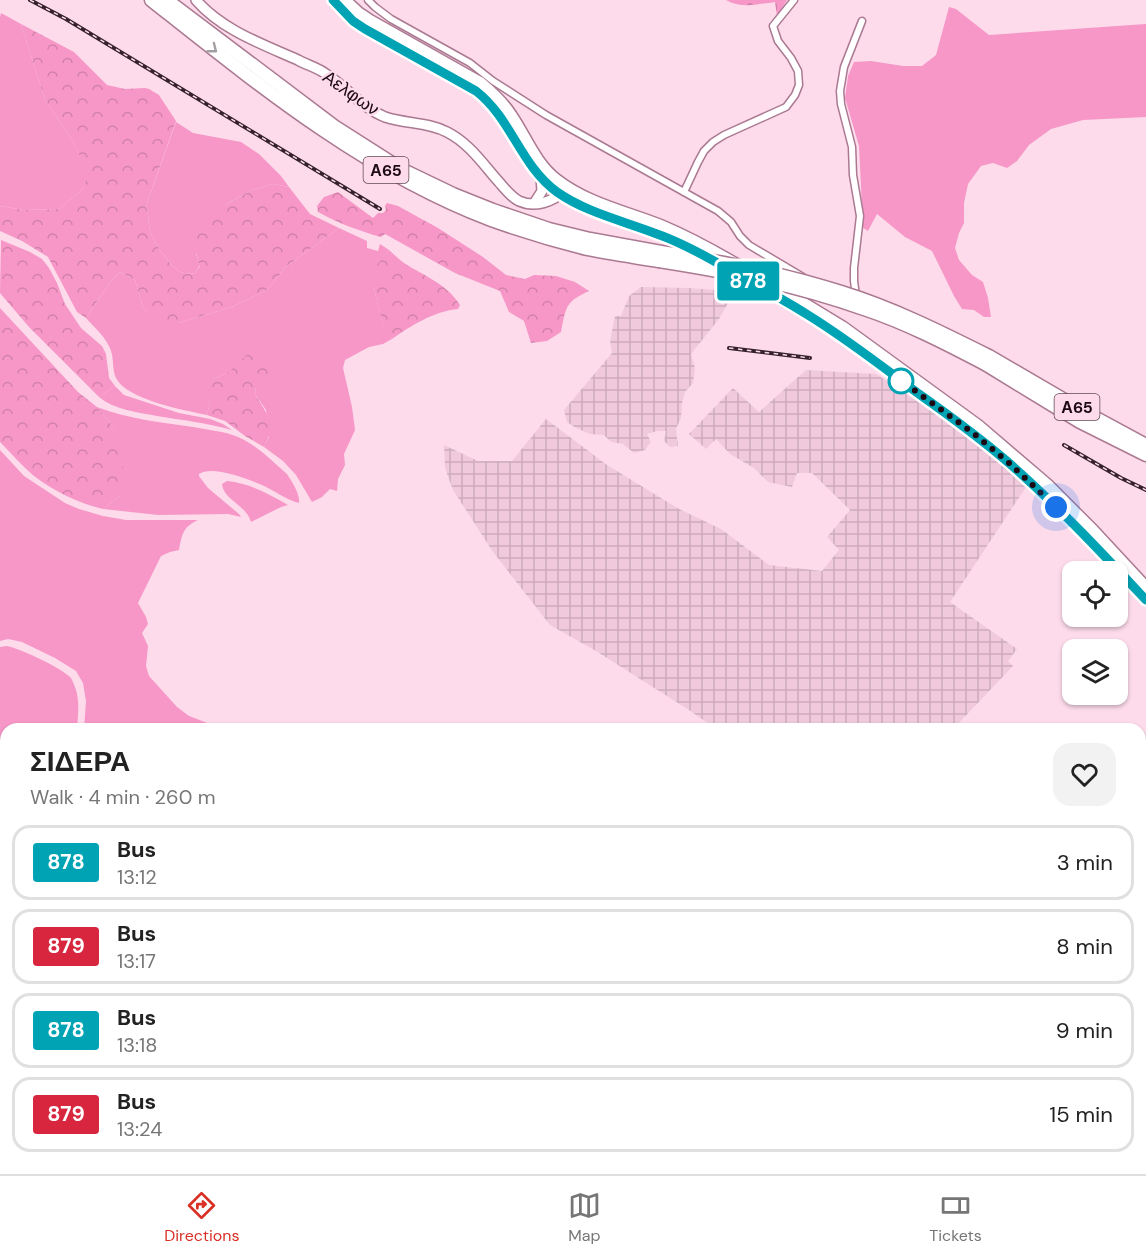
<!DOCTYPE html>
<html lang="en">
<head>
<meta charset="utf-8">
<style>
  body { margin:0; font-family:"DM Sans",sans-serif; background:#f2f2f2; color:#222; height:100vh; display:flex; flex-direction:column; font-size:22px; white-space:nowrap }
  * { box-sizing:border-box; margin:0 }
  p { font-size:20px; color:#767676 }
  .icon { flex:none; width:33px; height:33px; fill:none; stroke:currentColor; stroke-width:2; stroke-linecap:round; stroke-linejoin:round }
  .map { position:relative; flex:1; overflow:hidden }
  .drawer { position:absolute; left:0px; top:723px; width:1146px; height:452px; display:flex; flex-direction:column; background:#fff; border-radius:18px 18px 0 0; box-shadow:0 2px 4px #0004 }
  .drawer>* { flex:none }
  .badge { padding:0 12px; border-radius:4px; font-size:21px; line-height:39px }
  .fabs { position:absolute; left:1062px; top:561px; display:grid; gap:12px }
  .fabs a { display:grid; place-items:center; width:66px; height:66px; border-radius:12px; background:#fff; box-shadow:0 2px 4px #0004; font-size:30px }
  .you { position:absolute; width:30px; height:30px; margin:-15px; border:4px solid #fff; border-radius:50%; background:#1a73e8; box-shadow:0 0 0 9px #1a73e833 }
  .map>.badge { position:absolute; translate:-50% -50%; box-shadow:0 0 0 3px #fff }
  .round { display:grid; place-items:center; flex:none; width:63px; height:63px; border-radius:18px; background:#f2f2f2 }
  .head { display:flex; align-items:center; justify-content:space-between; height:102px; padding:0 30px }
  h1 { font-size:28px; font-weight:700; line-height:45px }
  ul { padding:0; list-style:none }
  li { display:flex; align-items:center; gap:18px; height:75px; margin:0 12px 9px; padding:0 18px; border:3px solid #e0e0e0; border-radius:18px }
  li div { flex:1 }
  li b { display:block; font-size:22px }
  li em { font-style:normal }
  li .badge { min-width:66px; font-weight:700; text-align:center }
  .menu { display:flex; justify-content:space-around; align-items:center; height:84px; border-top:2px solid #e0e0e0; background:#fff; font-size:16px; color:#767676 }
  .menu a { display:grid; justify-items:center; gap:3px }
  .menu .selected { color:#d93025 }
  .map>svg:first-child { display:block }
  .industrial { fill:url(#industrial-grid) }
  .grass { fill:#f697c7 }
  .forest { fill:url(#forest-crowns) }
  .cemetery { fill:url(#cemetery-stones) }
  .park { fill:url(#park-dots) }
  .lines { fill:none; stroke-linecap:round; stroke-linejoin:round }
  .street-casing { stroke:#ab7991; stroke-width:9 }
  .secondary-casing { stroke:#ab7991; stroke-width:12 }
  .highway-casing { stroke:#ab7991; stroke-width:15 }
  .street { stroke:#fff; stroke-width:6 }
  .secondary { stroke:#fff; stroke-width:9 }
  .highway { stroke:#fff; stroke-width:12 }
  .rail-casing { stroke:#36212c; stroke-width:4 }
  .rail { stroke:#fddbeb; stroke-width:1.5; stroke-dasharray:4.5; stroke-linecap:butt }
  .highway-bridge-casing { stroke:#ab7991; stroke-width:15; stroke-linecap:butt }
  .highway-bridge { stroke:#fff; stroke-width:12 }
  .oneway { stroke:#a49da1 }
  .line-casing { stroke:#fff; stroke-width:14 }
  .line { stroke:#00a3b4; stroke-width:9 }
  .walk { stroke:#1c0913; stroke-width:6; stroke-dasharray:0 10.8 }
  .stop-dot { fill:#fff; stroke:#00a3b4; stroke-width:3 }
  .labels { text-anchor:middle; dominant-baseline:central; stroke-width:5; stroke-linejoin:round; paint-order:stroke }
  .shield { fill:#fddbeb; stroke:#604854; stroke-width:1.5 }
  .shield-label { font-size:16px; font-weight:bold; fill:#1c0913 }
  .street-label { font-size:18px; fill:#1c0913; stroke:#fddbeb }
</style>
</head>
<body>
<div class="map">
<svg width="1146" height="1174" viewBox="0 0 1146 1174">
  <defs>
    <pattern id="industrial-grid" width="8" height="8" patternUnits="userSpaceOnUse" patternTransform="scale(1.5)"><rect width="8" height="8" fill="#f0cadc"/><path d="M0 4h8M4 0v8" fill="none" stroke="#cdacbc"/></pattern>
    <pattern id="forest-crowns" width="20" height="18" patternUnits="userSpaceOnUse" patternTransform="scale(1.5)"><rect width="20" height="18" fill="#f697c7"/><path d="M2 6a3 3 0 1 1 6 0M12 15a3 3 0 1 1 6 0" fill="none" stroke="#d281aa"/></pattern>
    <pattern id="cemetery-stones" width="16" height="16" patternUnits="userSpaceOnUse" patternTransform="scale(1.5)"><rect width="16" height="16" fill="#f697c7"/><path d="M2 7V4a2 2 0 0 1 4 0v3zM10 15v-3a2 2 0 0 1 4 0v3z" fill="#d281aa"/></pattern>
    <pattern id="park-dots" width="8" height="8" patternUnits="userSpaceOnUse" patternTransform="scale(1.5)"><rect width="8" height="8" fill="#f697c7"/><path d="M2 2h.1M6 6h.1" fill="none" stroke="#d281aa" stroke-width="1.8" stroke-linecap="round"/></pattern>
  </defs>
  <rect width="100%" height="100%" fill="#fddbeb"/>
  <g class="industrial">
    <path d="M 641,287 L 689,288 L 717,290 L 732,296 L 719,319 L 691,354 L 695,368 L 693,383 L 685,392 L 682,403 L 681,418 L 676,429 L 678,446 L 670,447 L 664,441 L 666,431 L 657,431 L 647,434 L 651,442 L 645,450 L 634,453 L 623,444 L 611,442 L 604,435 L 590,434 L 576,428 L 567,422 L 564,410 L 612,353 L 610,341 L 615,316 L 621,316 L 629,296 Z"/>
    <path d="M 806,370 L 876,374 L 936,412 L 974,441 L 1026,487 L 950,602 L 1017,649 L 1008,661 L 1013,666 L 953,729 L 716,729 L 689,710 L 596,651 L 550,625 L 493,552 L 453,490 L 445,468 L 444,445 L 478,461 L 512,461 L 546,419 L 607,465 L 679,509 L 721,529 L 769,565 L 822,571 L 839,550 L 827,537 L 850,510 L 812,473 L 797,473 L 792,487 L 768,482 L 754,468 L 730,454 L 716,439 L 706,449 L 689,434 L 733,388 L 759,412 Z"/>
  </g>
  <g class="grass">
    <path d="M 949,7 L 956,9 L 989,35 L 1146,24 L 1146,117 L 1083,120 L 1051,129 L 1029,145 L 1017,161 L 1007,168 L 993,163 L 981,166 L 968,184 L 964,203 L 964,223 L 959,233 L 955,248 L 959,260 L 972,275 L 983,282 L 988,298 L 991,317 L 984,317 L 974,310 L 962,309 L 954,296 L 932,251 L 905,237 L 877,214 L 868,231 L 863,228 L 859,146 L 845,98 L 848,76 L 854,62 L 871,61 L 903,66 L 922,66 L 936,55 Z"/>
    <path d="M 1,13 L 21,24 L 45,100 L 74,143 L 89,175 L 82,190 L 59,209 L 24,210 L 0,206 L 0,17 Z"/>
    <path d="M 176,122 L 193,133 L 241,142 L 259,154 L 281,176 L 289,187 L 273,184 L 252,190 L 225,205 L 196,254 L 200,265 L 195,273 C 189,274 183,274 177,270 C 169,264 152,240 150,230 C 148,222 149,214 146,206 Z"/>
    <path d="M 339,228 L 367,241 L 367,248 L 378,251 L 380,244 L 389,250 L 373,271 L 375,293 L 384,329 L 392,339 L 383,344 L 369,347 L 345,360 L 343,368 L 352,407 L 355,430 L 344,454 L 345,465 L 338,479 L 337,491 L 330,489 L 322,497 L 312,502 L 296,475 L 283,461 L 264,447 L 269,437 L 266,410 L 255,394 L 256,387 L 229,372 L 214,379 L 207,388 L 210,402 L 207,415 C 184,410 127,400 116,378 C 112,370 114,359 111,351 C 107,338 94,327 86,318 L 111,281 L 120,272 L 135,280 L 143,308 L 157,323 L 178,323 L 232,307 L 267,290 L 287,266 Z"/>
    <path d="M 115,386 L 124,395 L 179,413 L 210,419 L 223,424 L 232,430 C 207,423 182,420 157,416 C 137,412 115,410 99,397 Z"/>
    <path d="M 97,407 C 128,419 160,422 193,427 C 208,430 224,431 238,437 C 257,445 272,461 287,474 C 292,482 300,493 299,503 C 287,500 278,493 268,488 C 254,481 212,464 199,474 L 199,476 L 208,488 L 239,514 L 241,517 L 228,514 L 158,515 L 103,509 L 120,496 L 121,440 L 111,424 Z"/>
    <path d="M 0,450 L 24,476 L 65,503 L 79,509 L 103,516 L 126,520 L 198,520 C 183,527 182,534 179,550 L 170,552 L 161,556 L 138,603 L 146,617 L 148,624 L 142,633 L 148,646 L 146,666 L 149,676 L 177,707 L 189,716 L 223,729 L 84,729 L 86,701 L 83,683 L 76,671 L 55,658 L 22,642 L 8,639 L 0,641 Z"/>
    <path d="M 227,481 C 249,483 269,494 288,505 L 281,507 L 251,522 C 246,504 224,501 222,484 Z"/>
    <path d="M 7,646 C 21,649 62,668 71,678 C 71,678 75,686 75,687 C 80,700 78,715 77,729 L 6,729 L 6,804 L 2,814 L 0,816 L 0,647 Z"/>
    <path d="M 1140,1052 L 1146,1056 L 1146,1174 L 895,1174 L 896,1168 L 1140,1168 Z"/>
  </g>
  <g class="forest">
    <path d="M 21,24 L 74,52 L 107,85 L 125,89 L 145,88 L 149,89 L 159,95 L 176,121 L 146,206 C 149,214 148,222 150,230 C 152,240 169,264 177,270 C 183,274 189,274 195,273 L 200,266 L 190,233 L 195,218 L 225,205 L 252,190 L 273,184 L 289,187 L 310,214 L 339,228 L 287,266 L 267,290 L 232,307 L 178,323 L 157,324 L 143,308 L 135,280 L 120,272 L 111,281 L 86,318 L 77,312 L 48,257 L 22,241 L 0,231 L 0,206 L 24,210 L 59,209 L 82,190 L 88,175 L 74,143 L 45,100 Z"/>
    <path d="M 338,192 L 373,218 L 378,213 L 383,213 L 386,210 L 385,206 L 387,203 L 398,206 L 438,228 L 483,257 L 506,275 L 525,279 L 534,275 L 556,276 L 575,282 L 589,291 C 565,302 566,307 561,332 L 547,341 L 531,343 L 524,321 L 509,312 L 500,291 L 455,273 L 385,234 L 381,237 C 359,231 338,223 318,212 L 317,206 L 324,197 Z"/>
    <path d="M 1,240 L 30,252 L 42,259 L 49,268 L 57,283 L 65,304 L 81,328 L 102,346 L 106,354 L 109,378 L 115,386 L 99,397 L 29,327 L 0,293 Z"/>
    <path d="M 389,250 C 394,254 398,259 404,263 C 424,276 446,283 460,305 L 458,309 C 434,311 411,326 392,339 L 384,330 L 375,293 L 372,271 Z"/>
    <path d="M 0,308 L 78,392 L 97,407 L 111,424 L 122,440 L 123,454 L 123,479 L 120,496 L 103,509 C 78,503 54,491 34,476 C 22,466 11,453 0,442 Z"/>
    <path d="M 261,349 L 270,356 C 272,372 269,379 256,387 L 255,394 C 267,414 277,424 264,447 L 245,436 L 225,421 L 207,415 L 210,402 L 206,388 L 214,379 L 229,372 L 252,350 Z"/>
    <path d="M 6,804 L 6,953 L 0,949 L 0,816 L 2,814 Z"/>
  </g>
  <path class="cemetery" d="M 726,0 L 787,0 L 777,16 L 775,2 C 758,4 741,9 726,0 Z"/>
  <path class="park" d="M 0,868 L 6,873 L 6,1168 L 816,1168 L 838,1174 L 0,1174 Z"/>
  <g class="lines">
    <defs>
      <g id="street">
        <path d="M 368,0 L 375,7 L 391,19 L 470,63 L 493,81 L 546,115 L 718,211 L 731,222 L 740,236 L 749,245 L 803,277"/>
        <path d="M 684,192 L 698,162 L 704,151 L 713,142 L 724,135 L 786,107 L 795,95 L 799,85 L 798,71 L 791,58 L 778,41 L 773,26 L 794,0"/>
        <path d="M 856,296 L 854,281 L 854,268 L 860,216 L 853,175 L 852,147 L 841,104 L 840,91 L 844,67 L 862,21"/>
        <path d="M 1140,898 L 1146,900"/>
        <path d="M 1140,940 L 1146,936"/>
        <path d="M 1140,981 L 1146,977"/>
        <path d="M 1140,1004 L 1146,1013"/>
        <path d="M 1140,1021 L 1146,1017"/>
      </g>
      <g id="secondary">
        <path d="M 196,0 C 222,30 262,44 298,60 C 307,65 318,68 326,74 C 347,87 362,108 385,117 C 406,124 428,122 447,132 C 469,143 483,164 499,182 C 505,189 511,197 519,201 C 535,208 553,202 565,190"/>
        <path d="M 333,0 L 353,21 L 365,29 L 476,91 C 487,100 496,109 504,121 C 518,143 528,167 549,185 C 579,211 621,220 658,234 C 675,240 691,249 707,258"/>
        <path d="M 346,0 L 359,12 L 371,20 L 481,82 C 493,92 504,102 512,115 C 527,137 536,163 557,179 C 588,203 627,211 662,225 C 688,236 712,249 736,263"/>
        <path d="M 535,202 L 542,191 L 541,177"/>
        <path d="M 746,279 L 806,314 L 837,334 L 973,433 L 1041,492 L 1086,536 L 1146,600"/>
        <path d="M 779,287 L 843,326 L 979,425 L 1048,484 L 1094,530 L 1146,586"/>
      </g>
      <g id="highway">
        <path d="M 151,0 C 256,83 364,172 491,220 C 522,231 555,241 587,249 C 611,254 635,257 659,261"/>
        <path d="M 167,0 L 334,126 L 403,170 L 453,194 L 493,210 L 549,229 L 590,239 L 661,252"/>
        <path d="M 989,356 L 1085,412 L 1146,445"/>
        <path d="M 985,364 L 1080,422 L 1146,455"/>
      </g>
    </defs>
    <use href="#street" class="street-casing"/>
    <use href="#secondary" class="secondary-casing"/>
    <use href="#highway" class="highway-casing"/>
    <use href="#street" class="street"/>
    <use href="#secondary" class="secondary"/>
    <use href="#highway" class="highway"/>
    <defs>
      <g id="rail">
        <path d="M 30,0 L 66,19 L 380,209"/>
        <path d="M 729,348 L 810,358"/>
        <path d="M 1064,445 L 1121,478 L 1146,490"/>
      </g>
    </defs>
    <use href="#rail" class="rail-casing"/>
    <use href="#rail" class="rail"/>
    <defs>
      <g id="highway-bridge">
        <path d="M 661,252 C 722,262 782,273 841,292 C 893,308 941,332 989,356"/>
        <path d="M 659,261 C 729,272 797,285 864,309 C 906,323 945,343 985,364"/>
      </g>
    </defs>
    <use href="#highway-bridge" class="highway-bridge-casing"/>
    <use href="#highway-bridge" class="highway-bridge"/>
  </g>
  <defs><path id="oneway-chevron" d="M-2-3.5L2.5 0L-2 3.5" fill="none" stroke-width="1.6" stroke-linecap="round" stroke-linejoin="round" transform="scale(1.5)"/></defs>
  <use class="oneway" href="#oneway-chevron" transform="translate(213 49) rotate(38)"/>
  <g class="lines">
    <defs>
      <path id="line" d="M 333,0 L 353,21 L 365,29 L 476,91 C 512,119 520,165 557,192 C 587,213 624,221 657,234 C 677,241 696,251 714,261 C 745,279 778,296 808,315 C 847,339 883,367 919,394 C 950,416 980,438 1009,463 C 1058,506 1102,553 1146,600"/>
    </defs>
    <use href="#line" class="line-casing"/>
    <use href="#line" class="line"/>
    <path class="walk" d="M 901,381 L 895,376 L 973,433 L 1008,462 L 1056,507"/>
  </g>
  <circle class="stop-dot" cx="901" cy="381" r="12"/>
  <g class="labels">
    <g class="shield">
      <rect x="363.5" y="157" width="45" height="26" rx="4.5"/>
      <rect x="1054.5" y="394" width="45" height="26" rx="4.5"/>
    </g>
    <g class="shield-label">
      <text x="386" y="170">Α65</text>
      <text x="1077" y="407">Α65</text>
    </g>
    <g class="street-label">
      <text transform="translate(351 93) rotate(35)">Αελφων</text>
    </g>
  </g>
</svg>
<div class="fabs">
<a><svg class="icon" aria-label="locate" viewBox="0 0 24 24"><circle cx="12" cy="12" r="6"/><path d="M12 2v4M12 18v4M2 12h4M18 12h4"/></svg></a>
<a><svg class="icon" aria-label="layers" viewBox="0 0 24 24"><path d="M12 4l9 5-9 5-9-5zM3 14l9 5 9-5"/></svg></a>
</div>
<div class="you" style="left:1056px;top:507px"></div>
<b class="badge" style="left:748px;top:281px;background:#00a3b4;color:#fff">878</b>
<section class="drawer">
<div class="head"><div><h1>ΣΙΔΕΡΑ</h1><p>Walk · 4 min · 260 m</p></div><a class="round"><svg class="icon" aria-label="heart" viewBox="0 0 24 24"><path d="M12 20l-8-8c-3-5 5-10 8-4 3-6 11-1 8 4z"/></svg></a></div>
<ul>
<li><span class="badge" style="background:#00a3b4;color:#fff">878</span><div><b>Bus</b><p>13:12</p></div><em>3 min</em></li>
<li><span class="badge" style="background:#d7263d;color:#fff">879</span><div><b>Bus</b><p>13:17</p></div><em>8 min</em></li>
<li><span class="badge" style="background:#00a3b4;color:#fff">878</span><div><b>Bus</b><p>13:18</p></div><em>9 min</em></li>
<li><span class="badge" style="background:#d7263d;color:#fff">879</span><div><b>Bus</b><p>13:24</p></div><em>15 min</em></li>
</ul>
</section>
</div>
<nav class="menu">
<a class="selected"><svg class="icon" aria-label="directions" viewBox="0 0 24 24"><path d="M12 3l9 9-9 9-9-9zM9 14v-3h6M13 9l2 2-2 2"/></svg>Directions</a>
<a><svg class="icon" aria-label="map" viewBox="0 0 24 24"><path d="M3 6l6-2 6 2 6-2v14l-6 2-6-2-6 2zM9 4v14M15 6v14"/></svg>Map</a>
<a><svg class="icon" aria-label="tickets" viewBox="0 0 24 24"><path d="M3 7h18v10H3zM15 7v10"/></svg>Tickets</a>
</nav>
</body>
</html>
